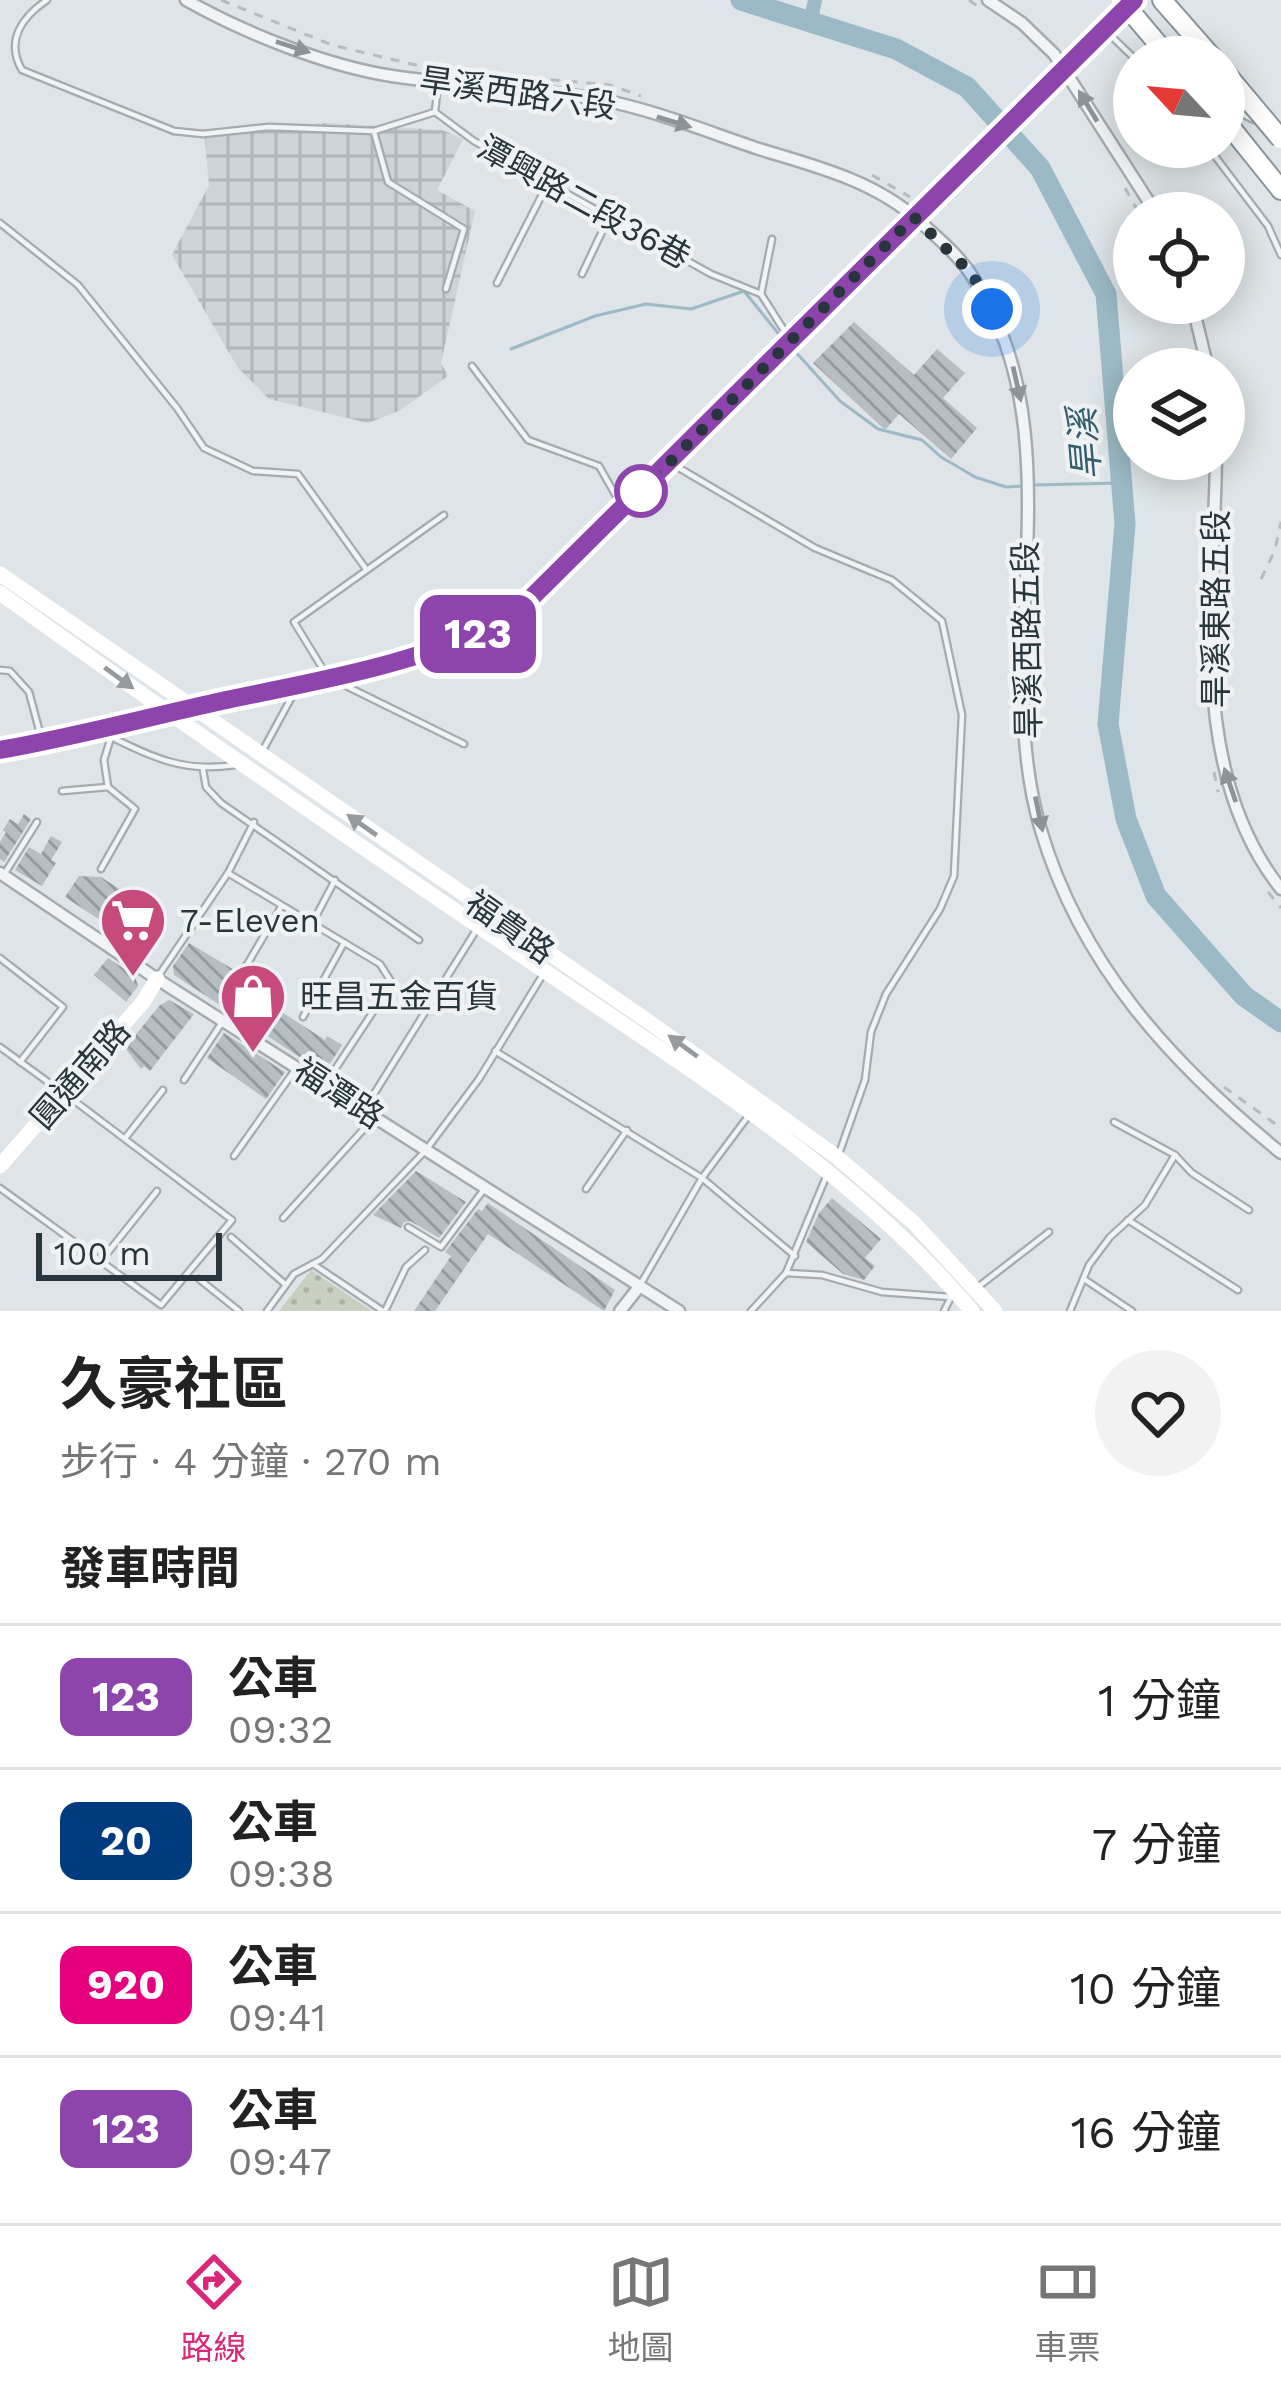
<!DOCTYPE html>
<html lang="zh-TW">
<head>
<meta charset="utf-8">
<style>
  body { margin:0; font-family:"Work Sans","Noto Sans TC",sans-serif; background:#f2f2f2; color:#222; height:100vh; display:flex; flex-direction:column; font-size:45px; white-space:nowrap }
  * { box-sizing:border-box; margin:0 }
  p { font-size:39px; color:#767676 }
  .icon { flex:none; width:66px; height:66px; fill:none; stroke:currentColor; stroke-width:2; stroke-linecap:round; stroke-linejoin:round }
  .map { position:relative; height:1311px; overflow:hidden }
  .panel { display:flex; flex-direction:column; background:#fff; flex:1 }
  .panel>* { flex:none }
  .badge { padding:0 24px; border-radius:18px; font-size:42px; line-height:78px }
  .needle { width:78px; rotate:296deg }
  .tools { position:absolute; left:1113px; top:36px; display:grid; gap:24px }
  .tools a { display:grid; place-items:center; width:132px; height:132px; border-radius:50%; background:#fff; box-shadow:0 6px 30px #0003; font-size:60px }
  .scale { position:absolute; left:36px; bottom:30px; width:186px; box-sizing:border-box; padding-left:12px; border:6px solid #28353d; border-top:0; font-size:33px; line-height:42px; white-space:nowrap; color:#28353d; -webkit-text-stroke:9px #eef2f5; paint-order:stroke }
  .you { position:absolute; width:60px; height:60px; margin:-30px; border:9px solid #fff; border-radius:50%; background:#1a73e8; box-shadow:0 0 0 18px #1a73e833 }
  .map>.badge { position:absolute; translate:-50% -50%; box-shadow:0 0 0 6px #fff }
  h2 { padding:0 60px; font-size:45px; line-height:108px }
  .round { display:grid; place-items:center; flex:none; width:126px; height:126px; border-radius:63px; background:#f2f2f2 }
  .head { display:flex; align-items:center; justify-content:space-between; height:204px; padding:0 60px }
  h1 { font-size:57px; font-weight:700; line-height:90px }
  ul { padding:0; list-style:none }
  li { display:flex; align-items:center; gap:36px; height:144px; padding:0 60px; border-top:3px solid #e0e0e0 }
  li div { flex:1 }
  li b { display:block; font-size:45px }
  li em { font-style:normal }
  li .badge { min-width:132px; font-weight:700; text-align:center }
  .menu { display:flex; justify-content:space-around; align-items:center; height:168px; border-top:3px solid #e0e0e0; background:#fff; font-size:33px; color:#767676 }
  .menu a { display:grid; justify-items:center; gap:6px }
  .menu .selected { color:#db2777 }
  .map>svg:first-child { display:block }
  .industrial { fill:url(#industrial-grid) }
  .grass { fill:url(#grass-dots) }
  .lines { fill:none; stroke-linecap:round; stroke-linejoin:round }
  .stream { stroke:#9bbac5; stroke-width:3 }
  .canal { stroke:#9bbac5; stroke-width:14 }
  .river { stroke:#9bbac5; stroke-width:21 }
  .building { fill:url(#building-back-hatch) }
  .lane-casing { stroke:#a4acb1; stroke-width:9 }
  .street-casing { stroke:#a4acb1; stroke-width:15 }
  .highway-casing { stroke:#87959d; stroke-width:22 }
  .path { stroke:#b5bbbe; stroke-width:3; stroke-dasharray:9 9; stroke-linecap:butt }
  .lane { stroke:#f1f4f6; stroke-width:4.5 }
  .street { stroke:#f1f4f6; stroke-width:10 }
  .secondary { stroke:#fff; stroke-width:15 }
  .highway { stroke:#fff; stroke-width:18 }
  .highway-bridge-casing { stroke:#87959d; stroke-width:22; stroke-linecap:butt }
  .highway-bridge { stroke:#fff; stroke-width:18 }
  .oneway { fill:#8c949a }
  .oneway2 { fill:#949a9e }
  .line-casing { stroke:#fff; stroke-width:27 }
  .line { stroke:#8e44ad; stroke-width:18 }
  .walk { stroke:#28353d; stroke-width:12; stroke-dasharray:0 21.6 }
  .stop-dot { fill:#fff; stroke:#8e44ad; stroke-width:6 }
  .labels { text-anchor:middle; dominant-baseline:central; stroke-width:9; stroke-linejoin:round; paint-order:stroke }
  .street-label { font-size:33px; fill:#28353d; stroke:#eef2f5 }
  .poi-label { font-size:33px; fill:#28353d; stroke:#eef2f5; text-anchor:start }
  .water-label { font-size:36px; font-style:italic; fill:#355d6e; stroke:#eef2f5 }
</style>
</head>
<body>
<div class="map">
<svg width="1281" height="1311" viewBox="0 0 1281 1311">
  <defs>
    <pattern id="industrial-grid" width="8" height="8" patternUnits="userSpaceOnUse" patternTransform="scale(3)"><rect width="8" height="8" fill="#cdd4d9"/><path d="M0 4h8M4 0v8" fill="none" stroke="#b0b7bb"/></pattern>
    <pattern id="grass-dots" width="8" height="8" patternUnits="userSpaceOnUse" patternTransform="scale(3)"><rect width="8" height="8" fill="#c8d0c0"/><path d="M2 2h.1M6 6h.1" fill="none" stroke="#acb3a6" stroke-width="1.8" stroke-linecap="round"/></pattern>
    <pattern id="building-back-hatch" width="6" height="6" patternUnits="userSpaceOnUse" patternTransform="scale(3)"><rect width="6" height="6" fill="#b6bec3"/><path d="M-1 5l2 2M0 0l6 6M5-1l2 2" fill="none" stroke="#949ba0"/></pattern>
  </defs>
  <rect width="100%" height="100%" fill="#dee4e7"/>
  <path class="industrial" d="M 328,123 L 442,130 L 463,139 L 437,190 L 475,211 L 441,363 L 448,376 L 399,411 L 368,423 L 269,399 L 238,368 L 172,255 L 209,185 L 204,131 Z"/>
  <path class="grass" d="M 311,1270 L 372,1311 L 279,1311 Z"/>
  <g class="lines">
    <g class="stream">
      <path d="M 511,349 L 595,316 L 646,304 L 691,309 L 744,291 L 782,338"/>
      <path d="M 793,349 L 840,401 L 878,429 L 922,440 L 941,457 L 975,477 L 1006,487 L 1023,486"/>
      <path d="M 1033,485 L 1122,483"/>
    </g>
    <path class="canal" d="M 811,19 L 815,0"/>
    <path class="river" d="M 741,0 L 896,49 L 967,87 L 1040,168 L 1106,294 L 1125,524 L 1108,724 L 1126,819 L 1156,896 L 1244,996 L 1281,1022"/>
  </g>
  <g class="building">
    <path d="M 854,322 L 914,375 L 937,349 L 965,373 L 943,398 L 977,428 L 951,459 L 899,414 L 885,430 L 813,363 Z"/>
    <path d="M 24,814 L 31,819 L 4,862 L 0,859 L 0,842 L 6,832 L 3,830 L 10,819 L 18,824 Z"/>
    <path d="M 51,836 L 62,842 L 51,860 L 56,863 L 42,886 L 15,870 L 29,847 L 41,854 Z"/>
    <path d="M 79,876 L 101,877 L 147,907 L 127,938 L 65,897 Z"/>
    <path d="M 189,943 L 236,971 L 237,983 L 325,1040 L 327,1036 L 342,1045 L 329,1065 L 318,1069 L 174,975 L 173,966 Z"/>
    <path d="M 108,958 L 135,976 L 138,986 L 126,1002 L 94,975 Z"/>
    <path d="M 169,1000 L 194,1014 L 150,1071 L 144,1066 L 141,1069 L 125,1048 L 159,1006 Z"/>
    <path d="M 224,1033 L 285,1072 L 266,1099 L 207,1058 Z"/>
    <path d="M 416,1171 L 466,1202 L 439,1238 L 410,1221 L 404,1222 L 401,1228 L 373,1215 Z"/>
    <path d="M 832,1198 L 881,1239 L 865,1258 L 875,1266 L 864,1280 L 843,1274 L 806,1242 L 819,1213 Z"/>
    <path d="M 488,1203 L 615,1290 L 604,1311 L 488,1234 L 435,1311 L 414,1311 L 451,1256 L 445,1252 L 478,1209 L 482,1211 Z"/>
  </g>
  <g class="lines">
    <defs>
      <g id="lane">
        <path d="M 47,0 C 22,17 5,41 22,70 L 174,131 L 203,134 L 269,127 L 374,131 L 435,112 L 474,141 L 548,183 L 711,274 L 761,294 L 787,335"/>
        <path d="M 1108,33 L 1134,58"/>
        <path d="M 1224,105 L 1254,120"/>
        <path d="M 435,112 L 438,82"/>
        <path d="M 374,132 L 388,182 L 464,229 L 446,289"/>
        <path d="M 1208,147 L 1268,226 L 1281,255"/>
        <path d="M 0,223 L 78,285 L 177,408 L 204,448 L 253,471 L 298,474 L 366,569"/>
        <path d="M 582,274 L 609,217"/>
        <path d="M 497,283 L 548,183"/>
        <path d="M 761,294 L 772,239"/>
        <path d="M 472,366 L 528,440 L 599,466 L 620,503"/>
        <path d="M 674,465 L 815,548 L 892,580 L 942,621 L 962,715 L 954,876 L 940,909 L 886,994 L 871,1032 L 865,1080 L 840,1151"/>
        <path d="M 0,670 L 10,671 L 29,692 L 41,737"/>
        <path d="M 326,674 L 294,622 L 444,515"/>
        <path d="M 340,683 L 464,744"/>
        <path d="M 109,736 C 154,758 185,773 235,765"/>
        <path d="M 263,750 L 295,691"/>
        <path d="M 203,770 L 206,787 L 221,803 L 419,940"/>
        <path d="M 62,791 L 108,787"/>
        <path d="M 101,869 L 135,809 L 108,787 L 104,760 L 111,737"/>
        <path d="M 5,873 L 37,822"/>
        <path d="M 228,873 L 380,964 L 392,983 L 326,1083"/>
        <path d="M 313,922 L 335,880"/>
        <path d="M 0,958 L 63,1007 L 20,1062"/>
        <path d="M 242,973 L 281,907"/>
        <path d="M 159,975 L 228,873 L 254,822"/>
        <path d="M 303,1017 L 344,943"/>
        <path d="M 0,1047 L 59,1090"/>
        <path d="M 495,1051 L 702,1178 L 795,1256"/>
        <path d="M 184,1080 L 221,1024"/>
        <path d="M 364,1110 L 475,932"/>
        <path d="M 1114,1122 L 1175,1155 L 1192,1173 L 1249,1210"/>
        <path d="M 126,1137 L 163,1090"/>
        <path d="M 234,1156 L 297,1067"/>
        <path d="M 0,1188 L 161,1305 L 232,1220 L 68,1096"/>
        <path d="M 586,1189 L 627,1130"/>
        <path d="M 283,1218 L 372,1120"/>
        <path d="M 1128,1220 L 1238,1290"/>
        <path d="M 408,1227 L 441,1247 L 485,1188"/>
        <path d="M 231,1237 L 286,1285"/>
        <path d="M 101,1261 L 157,1191"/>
        <path d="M 313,1264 L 383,1311"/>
        <path d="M 786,1273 L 822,1275 L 882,1292 L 950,1297"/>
        <path d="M 199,1279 L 239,1311"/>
        <path d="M 1084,1279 L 1132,1311"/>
        <path d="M 639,1287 L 702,1178 L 749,1115"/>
        <path d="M 978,1287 L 1049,1232"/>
        <path d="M 386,1309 L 406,1267 L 425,1250"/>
        <path d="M 267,1311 L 294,1274 L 322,1259 L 426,1150 L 479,1079 L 542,976"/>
        <path d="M 751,1311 L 786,1273 L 826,1177"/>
        <path d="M 944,1311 L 951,1297"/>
        <path d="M 1070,1311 L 1089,1265 L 1110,1237 L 1145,1205 L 1175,1155"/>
      </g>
      <g id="street">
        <path d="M 186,0 C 244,33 327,66 392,76 C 462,87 532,87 602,100 C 655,110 708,132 759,149 C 815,166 872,180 917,219 C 937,237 960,256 974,279 C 1079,440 989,650 1040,827 C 1080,965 1172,1064 1281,1153"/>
        <path d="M 988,0 L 1022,23 L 1054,54 L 1156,213"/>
        <path d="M 1192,303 L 1208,369"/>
        <path d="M 1216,459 C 1214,599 1187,771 1281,889"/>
        <path d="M 0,873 L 157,979 L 679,1311"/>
        <path d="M 620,1311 L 639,1287"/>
      </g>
      <g id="highway">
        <path d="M 1162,0 L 1212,57"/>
        <path d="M 1224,119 L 1281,190"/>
      </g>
    </defs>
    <use href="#lane" class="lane-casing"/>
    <use href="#street" class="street-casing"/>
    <use href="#highway" class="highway-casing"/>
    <g class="path">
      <path d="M 221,0 L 332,45 L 428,68"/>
      <path d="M 969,0 L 980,8"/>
      <path d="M 443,70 L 610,85 L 641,96"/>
      <path d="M 872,175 L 910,197"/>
      <path d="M 1125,188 L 1139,213"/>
      <path d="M 1261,579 L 1275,550 L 1281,522"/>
      <path d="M 1214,772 L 1218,792"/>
      <path d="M 1268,892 L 1281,908"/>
      <path d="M 1224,1087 L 1281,1128"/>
    </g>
    <use href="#lane" class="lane"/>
    <use href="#street" class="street"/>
    <g class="secondary">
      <path d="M 0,574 L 652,1024 L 837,1157 L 914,1223 L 995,1311"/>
      <path d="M 0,593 C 180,722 362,848 546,972 C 695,1073 855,1173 972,1311"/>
      <path d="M 0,750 C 74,737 145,718 217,702 C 319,680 427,666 518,611 L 1134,0"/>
      <path d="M 0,1166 L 143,1002 L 157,979"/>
    </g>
    <use href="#highway" class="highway"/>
    <defs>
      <g id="highway-bridge">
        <path d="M 1121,0 L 1169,57"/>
        <path d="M 1224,71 L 1281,139"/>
      </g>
    </defs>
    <use href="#highway-bridge" class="highway-bridge-casing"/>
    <use href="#highway-bridge" class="highway-bridge"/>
  </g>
  <defs><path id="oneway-solid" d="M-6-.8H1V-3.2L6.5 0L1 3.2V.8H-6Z" transform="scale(3)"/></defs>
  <g class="oneway">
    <use href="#oneway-solid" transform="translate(293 47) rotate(18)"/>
    <use href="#oneway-solid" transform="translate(1088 106) rotate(-121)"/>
    <use href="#oneway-solid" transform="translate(674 122) rotate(17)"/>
    <use href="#oneway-solid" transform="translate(1017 384) rotate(77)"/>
    <use href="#oneway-solid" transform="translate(1230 785) rotate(-109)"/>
    <use href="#oneway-solid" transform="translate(1039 814) rotate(78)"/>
  </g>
  <g class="oneway2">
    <use href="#oneway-solid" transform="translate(119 678) rotate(36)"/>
    <use href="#oneway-solid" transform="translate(362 825) rotate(-145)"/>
    <use href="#oneway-solid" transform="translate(683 1046) rotate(-144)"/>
  </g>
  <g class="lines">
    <defs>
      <path id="line" d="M 0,750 C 74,737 145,718 217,702 C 319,680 427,665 518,611 L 1134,0"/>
    </defs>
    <use href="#line" class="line-casing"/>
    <use href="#line" class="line"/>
    <path class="walk" d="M 641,491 L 914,217 L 972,274 L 992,309"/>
  </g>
  <defs>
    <symbol id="supermarket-pin" viewBox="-11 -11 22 30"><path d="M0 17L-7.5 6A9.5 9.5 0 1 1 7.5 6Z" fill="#c64a7c" stroke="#eef2f5"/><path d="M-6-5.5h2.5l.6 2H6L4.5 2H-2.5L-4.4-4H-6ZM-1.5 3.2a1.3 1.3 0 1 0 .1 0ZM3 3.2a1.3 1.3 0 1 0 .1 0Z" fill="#fff"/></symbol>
    <symbol id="shop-pin" viewBox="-11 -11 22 30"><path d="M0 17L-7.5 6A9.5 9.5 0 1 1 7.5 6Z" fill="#c64a7c" stroke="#eef2f5"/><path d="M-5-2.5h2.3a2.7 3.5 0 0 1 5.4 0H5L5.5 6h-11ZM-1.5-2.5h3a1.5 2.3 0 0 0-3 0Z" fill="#fff"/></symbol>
  </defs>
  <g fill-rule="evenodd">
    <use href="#supermarket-pin" x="95" y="882" width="76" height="104"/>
    <use href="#shop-pin" x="215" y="958" width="76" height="104"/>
  </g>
  <circle class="stop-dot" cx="641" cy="491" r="24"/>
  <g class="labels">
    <g class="street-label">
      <text transform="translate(518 93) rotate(8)">旱溪西路六段</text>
      <text transform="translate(584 202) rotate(29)">潭興路二段36巷</text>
      <text transform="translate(1215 609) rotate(-90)">旱溪東路五段</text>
      <text transform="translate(1027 640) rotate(-91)">旱溪西路五段</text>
      <text transform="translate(510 927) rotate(35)">福貴路</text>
      <text transform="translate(80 1074) rotate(-49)">圓通南路</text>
      <text transform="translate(339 1093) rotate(33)">福潭路</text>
    </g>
    <g class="poi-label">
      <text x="180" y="920">7-Eleven</text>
      <text x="300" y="996">旺昌五金百貨</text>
    </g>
    <g class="water-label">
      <text transform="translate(1085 444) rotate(-95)">旱溪</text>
    </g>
  </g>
</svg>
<div class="tools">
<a><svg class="needle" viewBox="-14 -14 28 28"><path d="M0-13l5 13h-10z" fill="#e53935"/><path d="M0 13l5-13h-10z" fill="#767676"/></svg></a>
<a><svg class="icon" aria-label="locate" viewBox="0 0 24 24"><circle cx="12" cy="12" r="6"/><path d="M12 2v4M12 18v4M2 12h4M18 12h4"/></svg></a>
<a><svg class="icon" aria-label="layers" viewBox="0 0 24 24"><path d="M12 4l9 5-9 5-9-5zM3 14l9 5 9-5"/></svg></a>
</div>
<div class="scale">100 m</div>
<div class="you" style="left:992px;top:309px"></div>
<b class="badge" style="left:478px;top:634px;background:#8e44ad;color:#fff">123</b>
</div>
<section class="panel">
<div class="head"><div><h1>久豪社區</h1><p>步行 · 4 分鐘 · 270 m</p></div><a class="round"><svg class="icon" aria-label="heart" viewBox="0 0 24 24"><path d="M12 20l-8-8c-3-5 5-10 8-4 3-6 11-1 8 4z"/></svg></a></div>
<h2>發車時間</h2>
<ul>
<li><span class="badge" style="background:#8e44ad;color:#fff">123</span><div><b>公車</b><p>09:32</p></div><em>1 分鐘</em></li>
<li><span class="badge" style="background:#003b80;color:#fff">20</span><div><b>公車</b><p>09:38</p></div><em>7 分鐘</em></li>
<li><span class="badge" style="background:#e6007e;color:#fff">920</span><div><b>公車</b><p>09:41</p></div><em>10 分鐘</em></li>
<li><span class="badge" style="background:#8e44ad;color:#fff">123</span><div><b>公車</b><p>09:47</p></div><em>16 分鐘</em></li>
</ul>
</section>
<nav class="menu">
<a class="selected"><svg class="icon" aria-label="directions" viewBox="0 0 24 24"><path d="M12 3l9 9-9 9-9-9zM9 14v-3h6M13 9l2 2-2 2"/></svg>路線</a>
<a><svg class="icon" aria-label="map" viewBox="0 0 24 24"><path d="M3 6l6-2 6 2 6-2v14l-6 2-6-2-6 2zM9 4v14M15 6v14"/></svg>地圖</a>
<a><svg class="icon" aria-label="tickets" viewBox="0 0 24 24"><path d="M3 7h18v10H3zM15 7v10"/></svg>車票</a>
</nav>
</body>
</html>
